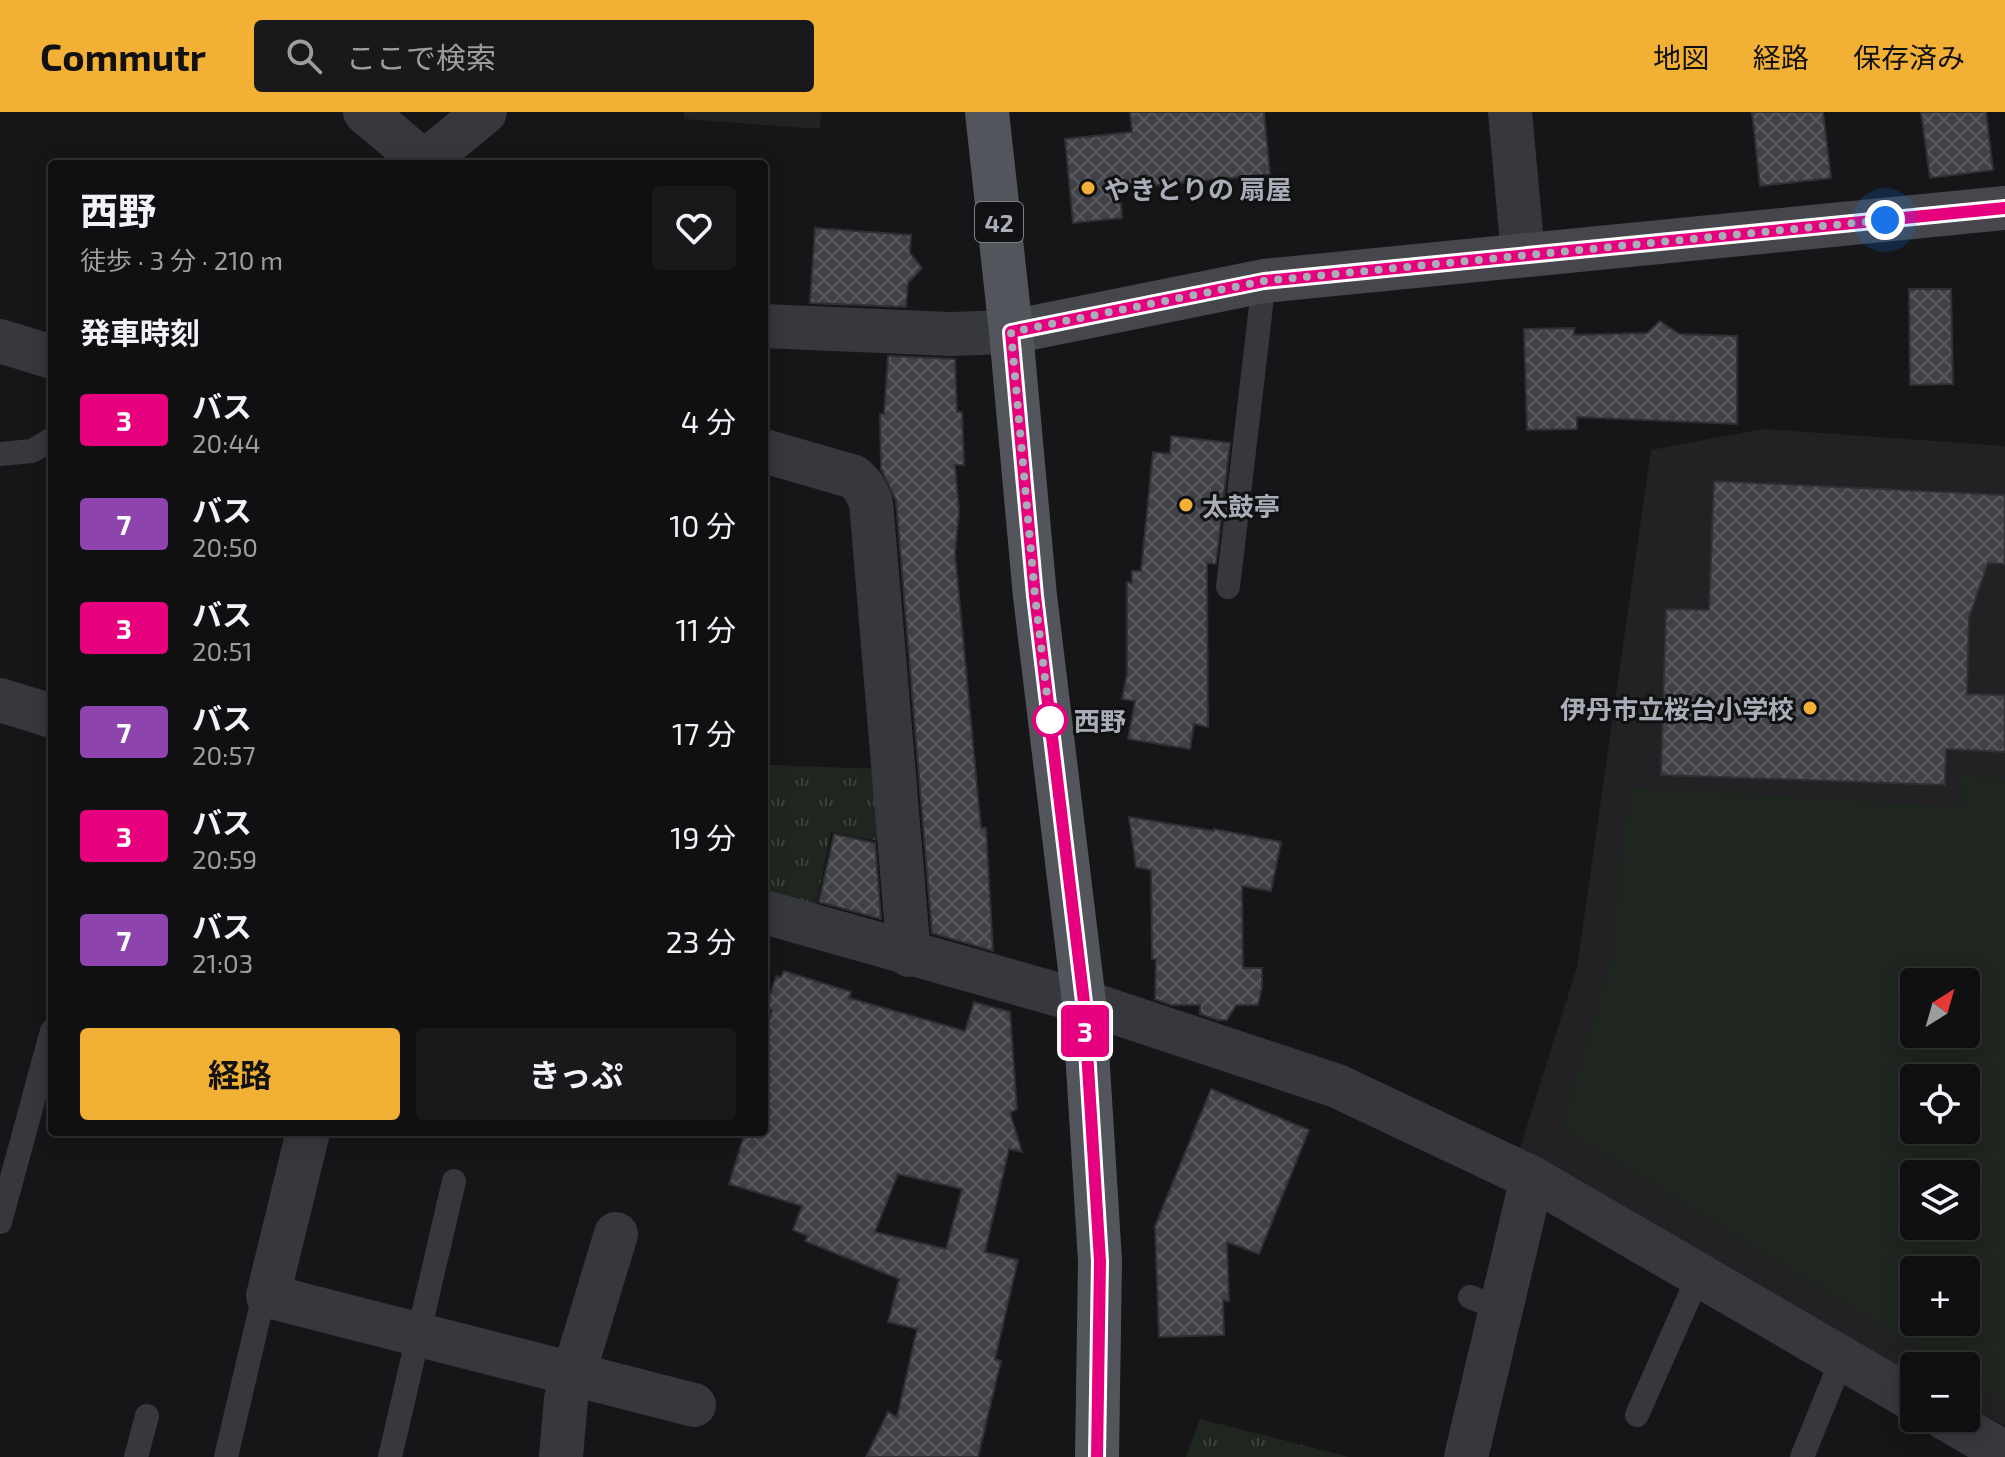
<!DOCTYPE html>
<html lang="ja">
<head>
<meta charset="utf-8">
<style>
  body { margin:0; font-family:"Exo 2","Noto Sans JP",sans-serif; background:#19191b; color:#f1f3f6; height:100vh; display:flex; flex-direction:column; font-size:30px; white-space:nowrap }
  * { box-sizing:border-box; margin:0 }
  p { font-size:26px; color:#9c9d9f }
  .icon { flex:none; width:44px; height:44px; fill:none; stroke:currentColor; stroke-width:2; stroke-linecap:round; stroke-linejoin:round }
  .map { position:relative; flex:1; overflow:hidden }
  .panel { position:absolute; left:48px; top:48px; width:720px; height:976px; display:flex; flex-direction:column; background:#101012; border-radius:8px; box-shadow:0 4px 20px #0003,0 0 0 2px #303032 }
  .panel>* { flex:none }
  .badge { padding:0 16px; border-radius:6px; font-size:28px; line-height:52px }
  .needle { width:52px; rotate:37deg }
  .tools { position:absolute; left:1900px; top:856px; display:grid; gap:16px }
  .tools a { display:grid; place-items:center; width:80px; height:80px; border-radius:8px; background:#101012; box-shadow:0 4px 20px #0003,0 0 0 2px #303032; font-size:40px }
  .you { position:absolute; width:40px; height:40px; margin:-20px; border:6px solid #fff; border-radius:50%; background:#1a73e8; box-shadow:0 0 0 12px #1a73e833 }
  .map>.badge { position:absolute; translate:-50% -50%; box-shadow:0 0 0 4px #fff }
  h2 { padding:0 32px; font-size:30px; line-height:72px }
  .round { display:grid; place-items:center; flex:none; width:84px; height:84px; border-radius:8px; background:#19191b }
  .headline { display:flex; align-items:center; justify-content:space-between; height:136px; padding:0 32px }
  h1 { font-size:38px; font-weight:700; line-height:60px }
  .primary-button { display:flex; gap:16px; margin-top:auto; padding:16px 32px }
  .primary-button a { flex:1; height:92px; border-radius:8px; background:#f2b134; color:#111; font-size:32px; font-weight:700; line-height:92px; text-align:center }
  .primary-button a+a { background:#19191b; color:#f1f3f6 }
  ul { padding:0; list-style:none }
  li { display:flex; align-items:center; gap:24px; height:104px; padding:0 32px }
  li div { flex:1 }
  li b { display:block; font-size:30px }
  li em { font-style:normal }
  li .badge { min-width:88px; font-weight:700; text-align:center }
  header { display:flex; align-items:center; gap:48px; box-sizing:border-box; height:112px; padding:0 40px; background:#f2b134; color:#111 }
  header strong { font-size:38px }
  nav { display:flex; gap:44px; margin-inline-start:auto; font-size:28px }
  .search { width:560px; height:72px; background:#19191b; display:flex; align-items:center; gap:20px; box-sizing:border-box; padding:0 28px; border-radius:8px; color:#9c9d9f; font-size:30px }
  .map>svg:first-child { display:block }
  .built { fill:#222225; fill-rule:evenodd }
  .green { fill:#1e261f; fill-rule:evenodd }
  .park { fill:url(#park-tufts) }
  .building { fill:url(#building-cross-hatch); stroke:#303034; stroke-width:2; fill-rule:evenodd }
  .lines { fill:none; stroke-linecap:round; stroke-linejoin:round }
  .lane { stroke:#37383d; stroke-width:24 }
  .street { stroke:#37383d; stroke-width:44 }
  .secondary { stroke:#45474d; stroke-width:44 }
  .primary { stroke:#53555c; stroke-width:44 }
  .line-casing { stroke:#fff; stroke-width:18 }
  .line { stroke:#e6007e; stroke-width:12 }
  .walk { stroke:#a8adb8; stroke-width:8; stroke-dasharray:0 14.4 }
  .poi-dot { fill:#f2b134; stroke:#111113; stroke-width:3 }
  .stop-dot { fill:#fff; stroke:#e6007e; stroke-width:4 }
  .labels { text-anchor:middle; dominant-baseline:central; stroke-width:6; stroke-linejoin:round; paint-order:stroke }
  .shield { fill:#111113; stroke:#7b7e86; stroke-width:2 }
  .shield-label { font-size:24px; font-weight:bold; fill:#a8adb8 }
  .poi-label { font-size:26px; font-weight:bold; fill:#a8adb8; stroke:#111113; text-anchor:start }
  .stop-label { font-size:26px; font-weight:bold; fill:#a8adb8; stroke:#111113; text-anchor:start }
</style>
</head>
<body>
<header>
<strong>Commutr</strong>
<div class="search"><svg class="icon" aria-label="search" viewBox="0 0 24 24"><circle cx="10" cy="10" r="6"/><path d="M15 15l6 6"/></svg>ここで検索</div>
<nav><a>地図</a><a>経路</a><a>保存済み</a></nav>
</header>
<div class="map">
<svg width="2005" height="1345" viewBox="0 0 2005 1345">
  <defs>
    <pattern id="park-tufts" width="24" height="20" patternUnits="userSpaceOnUse" patternTransform="scale(2)"><rect width="24" height="20" fill="#1e261f"/><path d="M3 7l-1-3M5 7V3M7 7l1-3M15 17l-1-3M17 17v-4M19 17l1-3" fill="none" stroke="#3c433d"/></pattern>
    <pattern id="building-cross-hatch" width="8" height="8" patternUnits="userSpaceOnUse" patternTransform="scale(2)"><rect width="8" height="8" fill="#404145"/><path d="M0 0l8 8M0 8l8-8" fill="none" stroke="#595a5e"/></pattern>
  </defs>
  <rect width="100%" height="100%" fill="#161618"/>
  <g class="built">
    <path d="M 684,0 L 821,0 L 820,17 L 684,7 Z"/>
    <path d="M 1762,317 L 2005,334 L 2005,1314 L 1966,1293 L 1966,1254 L 1914,1254 L 1914,1263 L 1520,1036 L 1577,855 L 1651,338 ZM 1914,870 L 1966,870 L 1966,922 L 1914,922 ZM 1914,966 L 1966,966 L 1966,1018 L 1914,1018 ZM 1914,1062 L 1966,1062 L 1966,1114 L 1914,1114 ZM 1914,1158 L 1966,1158 L 1966,1210 L 1914,1210 Z"/>
  </g>
  <path class="green" d="M 1960,663 L 2005,667 L 2005,1290 L 1966,1266 L 1966,1254 L 1947,1254 L 1561,1015 L 1610,851 L 1629,676 L 1962,695 ZM 1914,870 L 1966,870 L 1966,922 L 1914,922 ZM 1914,966 L 1966,966 L 1966,1018 L 1914,1018 ZM 1914,1062 L 1966,1062 L 1966,1114 L 1914,1114 ZM 1914,1158 L 1966,1158 L 1966,1210 L 1914,1210 Z"/>
  <g class="park">
    <path d="M 764,653 L 885,657 L 889,731 L 831,720 L 815,799 L 764,785 Z"/>
    <path d="M 1200,1307 L 1349,1345 L 1186,1345 Z"/>
  </g>
  <g class="building">
    <path d="M 1130,0 L 1264,0 L 1270,62 L 1120,77 L 1122,106 L 1073,111 L 1065,27 L 1132,20 Z"/>
    <path d="M 1752,0 L 1823,0 L 1831,66 L 1760,74 Z"/>
    <path d="M 1921,0 L 1986,0 L 1993,58 L 1930,66 Z"/>
    <path d="M 815,116 L 911,123 L 910,141 L 922,156 L 908,171 L 906,195 L 810,191 Z"/>
    <path d="M 1909,177 L 1951,177 L 1953,272 L 1910,273 Z"/>
    <path d="M 1660,209 L 1679,222 L 1737,224 L 1737,312 L 1577,305 L 1577,317 L 1527,318 L 1524,217 L 1574,216 L 1574,223 L 1647,221 Z"/>
    <path d="M 888,244 L 955,247 L 957,300 L 962,300 L 964,353 L 955,353 L 959,400 L 955,441 L 981,716 L 986,716 L 993,839 L 932,821 L 896,388 L 881,357 L 880,302 L 884,302 Z"/>
    <path d="M 1171,324 L 1230,331 L 1216,452 L 1207,451 L 1208,615 L 1194,612 L 1190,637 L 1128,627 L 1135,589 L 1122,587 L 1127,561 L 1127,470 L 1132,471 L 1132,459 L 1141,459 L 1153,340 L 1170,342 Z"/>
    <path d="M 1714,369 L 2005,383 L 2005,452 L 1988,451 L 1969,506 L 1967,582 L 2005,583 L 2005,640 L 1946,637 L 1945,673 L 1661,663 L 1666,497 L 1709,498 Z"/>
    <path d="M 1129,705 L 1214,719 L 1214,717 L 1281,730 L 1271,779 L 1242,774 L 1243,856 L 1262,856 L 1262,876 L 1258,893 L 1236,893 L 1227,908 L 1218,908 L 1200,902 L 1200,893 L 1171,893 L 1155,887 L 1156,847 L 1152,847 L 1151,758 L 1136,755 Z"/>
    <path d="M 834,722 L 875,731 L 881,807 L 819,790 Z"/>
    <path d="M 784,859 L 851,880 L 849,886 L 965,919 L 974,890 L 1010,900 L 1017,997 L 1010,1001 L 1022,1040 L 1009,1037 L 985,1140 L 1018,1148 L 995,1247 L 1001,1249 L 978,1345 L 866,1345 L 888,1300 L 897,1305 L 917,1217 L 888,1210 L 899,1167 L 805,1129 L 808,1124 L 793,1118 L 802,1094 L 729,1072 L 745,1020 L 764,1020 L 764,925 L 772,898 L 766,896 L 776,864 L 781,865 ZM 898,1062 L 962,1077 L 946,1137 L 875,1120 Z"/>
    <path d="M 1211,977 L 1309,1018 L 1259,1142 L 1227,1130 L 1229,1189 L 1223,1188 L 1224,1223 L 1159,1225 L 1155,1114 Z"/>
  </g>
  <g class="lines">
    <g class="lane">
      <path d="M 0,342 L 32,339 L 52,327"/>
      <path d="M 1228,475 L 1264,169"/>
      <path d="M 0,1110 L 52,919"/>
      <path d="M 1470,1185 L 1501,1197"/>
      <path d="M 1637,1303 L 1699,1163"/>
      <path d="M 136,1345 L 147,1304"/>
      <path d="M 226,1345 L 262,1191 L 268,1184"/>
      <path d="M 390,1345 L 454,1069"/>
      <path d="M 1802,1345 L 1842,1247"/>
    </g>
    <g class="street">
      <path d="M 365,0 L 424,50"/>
      <path d="M 1510,0 L 1523,143"/>
      <path d="M 422,52 L 485,0"/>
      <path d="M 764,214 L 950,222 L 1011,220"/>
      <path d="M 0,229 L 52,245"/>
      <path d="M 764,339 L 854,365 L 863,374 L 871,390 L 909,843"/>
      <path d="M 0,588 L 52,604"/>
      <path d="M 764,800 L 1084,890 L 1337,974 L 1532,1066 L 1914,1288"/>
      <path d="M 308,1020 L 268,1184 L 694,1293"/>
      <path d="M 1945,1306 L 2005,1341"/>
      <path d="M 561,1345 L 566,1287 L 616,1122"/>
      <path d="M 1466,1345 L 1532,1066"/>
    </g>
    <path class="secondary" d="M 1011,220 L 1264,169 L 2005,96"/>
    <path class="primary" d="M 987,0 L 1011,220 L 1035,484 L 1084,890 L 1100,1149 L 1097,1345"/>
  </g>
  <g class="lines">
    <defs>
      <path id="line" d="M 1097,1345 L 1100,1149 L 1084,890 L 1035,484 L 1011,220 L 1264,169 L 2005,96"/>
    </defs>
    <use href="#line" class="line-casing"/>
    <use href="#line" class="line"/>
    <path class="walk" d="M 1050,608 L 1035,484 L 1011,220 L 1264,169 L 1885,108"/>
  </g>
  <g class="poi-dot">
    <circle cx="1088" cy="76" r="8"/>
    <circle cx="1186" cy="393" r="8"/>
    <circle cx="1810" cy="596" r="8"/>
  </g>
  <circle class="stop-dot" cx="1050" cy="608" r="16"/>
  <g class="labels">
    <rect class="shield" x="975" y="90" width="48" height="40" rx="6"/>
    <g class="shield-label">
      <text x="999" y="110">42</text>
    </g>
    <g class="poi-label">
      <text x="1104" y="76">やきとりの 扇屋</text>
      <text x="1202" y="393">太鼓亭</text>
      <text x="1794" y="596" text-anchor="end">伊丹市立桜台小学校</text>
    </g>
    <g class="stop-label">
      <text x="1074" y="608">西野</text>
    </g>
  </g>
</svg>
<div class="tools">
<a><svg class="needle" viewBox="-14 -14 28 28"><path d="M0-13l5 13h-10z" fill="#e53935"/><path d="M0 13l5-13h-10z" fill="#9c9d9f"/></svg></a>
<a><svg class="icon" aria-label="locate" viewBox="0 0 24 24"><circle cx="12" cy="12" r="6"/><path d="M12 2v4M12 18v4M2 12h4M18 12h4"/></svg></a>
<a><svg class="icon" aria-label="layers" viewBox="0 0 24 24"><path d="M12 4l9 5-9 5-9-5zM3 14l9 5 9-5"/></svg></a>
<a>+</a>
<a>−</a>
</div>
<div class="you" style="left:1885px;top:108px"></div>
<b class="badge" style="left:1085px;top:919px;background:#e6007e;color:#fff">3</b>
<section class="panel">
<div class="headline"><div><h1>西野</h1><p>徒歩 · 3 分 · 210 m</p></div><a class="round"><svg class="icon" aria-label="heart" viewBox="0 0 24 24"><path d="M12 20l-8-8c-3-5 5-10 8-4 3-6 11-1 8 4z"/></svg></a></div>
<h2>発車時刻</h2>
<ul>
<li><span class="badge" style="background:#e6007e;color:#fff">3</span><div><b>バス</b><p>20:44</p></div><em>4 分</em></li>
<li><span class="badge" style="background:#8e44ad;color:#fff">7</span><div><b>バス</b><p>20:50</p></div><em>10 分</em></li>
<li><span class="badge" style="background:#e6007e;color:#fff">3</span><div><b>バス</b><p>20:51</p></div><em>11 分</em></li>
<li><span class="badge" style="background:#8e44ad;color:#fff">7</span><div><b>バス</b><p>20:57</p></div><em>17 分</em></li>
<li><span class="badge" style="background:#e6007e;color:#fff">3</span><div><b>バス</b><p>20:59</p></div><em>19 分</em></li>
<li><span class="badge" style="background:#8e44ad;color:#fff">7</span><div><b>バス</b><p>21:03</p></div><em>23 分</em></li>
</ul>
<div class="primary-button"><a>経路</a><a>きっぷ</a></div>
</section>
</div>
</body>
</html>
